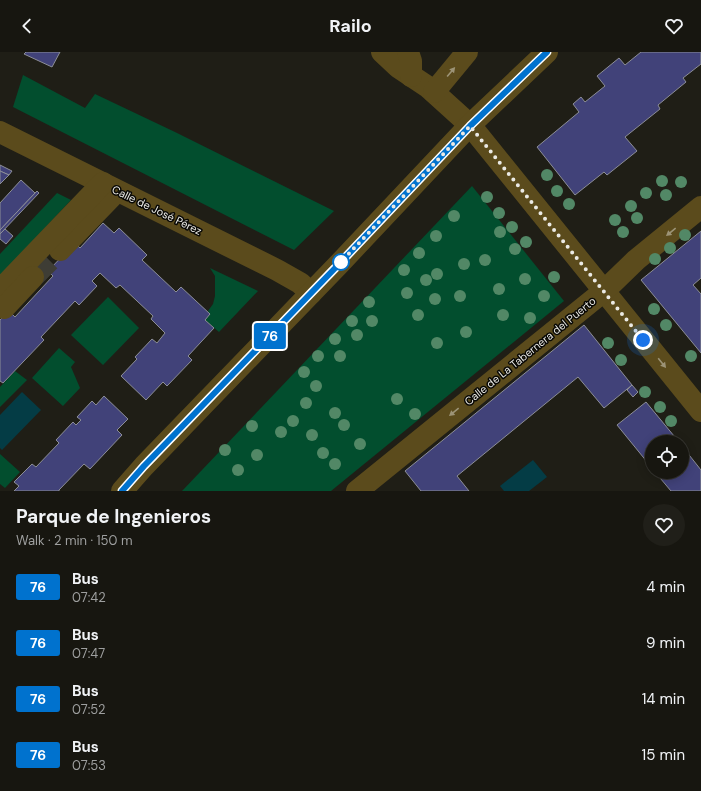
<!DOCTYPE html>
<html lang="en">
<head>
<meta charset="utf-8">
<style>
  body { margin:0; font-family:"DM Sans",sans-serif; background:#201f19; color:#f1f3f6; height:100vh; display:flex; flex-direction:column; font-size:15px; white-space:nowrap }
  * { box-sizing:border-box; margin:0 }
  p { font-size:13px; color:#9e9f9f }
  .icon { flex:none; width:22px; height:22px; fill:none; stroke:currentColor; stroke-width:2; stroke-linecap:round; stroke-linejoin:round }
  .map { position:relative; height:439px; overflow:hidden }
  .drawer { display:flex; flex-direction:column; background:#171610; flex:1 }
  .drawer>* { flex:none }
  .badge { padding:0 8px; border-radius:3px; font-size:14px; line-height:26px }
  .controls { position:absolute; left:645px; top:383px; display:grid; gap:8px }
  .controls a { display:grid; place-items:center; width:44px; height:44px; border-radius:50%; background:#171610; box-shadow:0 2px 10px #0003,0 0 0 1px #363530; font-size:20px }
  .you { position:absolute; width:20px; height:20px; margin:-10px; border:3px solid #fff; border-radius:50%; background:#1a73e8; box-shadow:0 0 0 6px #1a73e833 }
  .map>.badge { position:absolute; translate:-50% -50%; box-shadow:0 0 0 2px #fff }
  .round { display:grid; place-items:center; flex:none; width:42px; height:42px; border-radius:21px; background:#201f19 }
  .overview { display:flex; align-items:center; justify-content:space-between; height:68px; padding:0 16px }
  h1 { font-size:19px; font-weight:700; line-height:30px }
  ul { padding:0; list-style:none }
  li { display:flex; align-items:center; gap:12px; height:56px; padding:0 16px }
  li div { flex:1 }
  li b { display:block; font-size:15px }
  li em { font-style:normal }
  li .badge { min-width:44px; font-weight:700; text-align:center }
  header { display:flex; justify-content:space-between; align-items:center; height:52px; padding:0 16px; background:#171610; font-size:18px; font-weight:700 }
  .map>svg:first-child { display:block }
  .green { fill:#024e2e }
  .water { fill:#043c45 }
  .building { fill:#414279; stroke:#8c8e97 }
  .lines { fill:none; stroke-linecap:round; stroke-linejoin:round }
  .minor-tunnel { stroke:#3e3d35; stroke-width:22; stroke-dasharray:22 11; stroke-linecap:butt }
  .minor { stroke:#5b4b1c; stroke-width:22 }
  .tree { fill:#528866 }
  .oneway { fill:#9c9376 }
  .line-casing { stroke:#fff; stroke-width:9 }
  .line { stroke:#0072ce; stroke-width:6 }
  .walk { stroke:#ebeae5; stroke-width:4; stroke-dasharray:0 7.2 }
  .stop-dot { fill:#fff; stroke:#0072ce; stroke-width:2 }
  .labels { text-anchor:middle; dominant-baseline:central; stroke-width:3; stroke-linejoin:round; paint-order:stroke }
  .street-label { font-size:11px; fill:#ebeae5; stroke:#080805 }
</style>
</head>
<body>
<header><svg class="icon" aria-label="back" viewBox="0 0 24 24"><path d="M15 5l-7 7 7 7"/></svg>Railo<svg class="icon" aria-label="heart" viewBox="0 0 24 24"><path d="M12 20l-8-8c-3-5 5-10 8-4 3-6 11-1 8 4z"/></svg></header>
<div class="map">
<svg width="701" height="439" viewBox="0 0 701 439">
  <rect width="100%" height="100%" fill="#1f1e16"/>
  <g class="green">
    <path d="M 23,23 L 85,56 L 95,42 L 175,80 L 334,159 L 294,198 L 13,55 Z"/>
    <path d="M 472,134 L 564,249 L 331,439 L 182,439 Z"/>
    <path d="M 57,141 L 71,148 L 0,224 L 0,202 Z"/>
    <path d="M 210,216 L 258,239 L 219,280 L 205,268 L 210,262 L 208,259 L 213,252 L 215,244 L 215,224 Z"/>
    <path d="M 108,245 L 139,276 L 103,313 L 71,283 Z"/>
    <path d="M 59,296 L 75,310 L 71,315 L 80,336 L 63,354 L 32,326 Z"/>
    <path d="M 15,319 L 27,328 L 0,355 L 0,335 Z"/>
    <path d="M 0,402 L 20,420 L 5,436 L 0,432 Z"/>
  </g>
  <g class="water">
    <path d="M 22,340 L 41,358 L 2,398 L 0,396 L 0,363 Z"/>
    <path d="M 533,408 L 547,425 L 529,439 L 504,439 L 500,434 Z"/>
  </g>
  <g class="building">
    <path d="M 26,0 L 60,0 L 52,15 L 24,2 Z"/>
    <path d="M 641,0 L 701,0 L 701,12 L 683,26 L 686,30 L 658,53 L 660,57 L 625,85 L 637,99 L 607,123 L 604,120 L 575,143 L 537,95 L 579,60 L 573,52 L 581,45 L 585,50 L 605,34 L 597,24 L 619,6 L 625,13 Z"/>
    <path d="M 0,113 L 12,119 L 9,123 L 0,119 Z"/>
    <path d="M 0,119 L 9,123 L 0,132 Z"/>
    <path d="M 21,128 L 35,141 L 0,178 L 0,151 Z"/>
    <path d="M 37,139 L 39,141 L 0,182 L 0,178 Z"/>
    <path d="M 103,171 L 114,181 L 119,176 L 147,203 L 142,208 L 176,240 L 181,235 L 210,262 L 205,268 L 214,276 L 188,304 L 192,308 L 167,334 L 163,330 L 146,348 L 121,324 L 137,307 L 135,305 L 152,287 L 157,291 L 165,281 L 151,267 L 153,264 L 120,233 L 116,236 L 100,221 L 92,229 L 97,234 L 79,253 L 75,249 L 41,285 L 44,288 L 3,331 L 0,329 L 0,268 L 9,259 L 15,265 L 53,224 L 48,219 L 75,191 L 80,196 Z"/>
    <path d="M 5,177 L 13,184 L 6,192 L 0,187 L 0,182 Z"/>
    <path d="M 701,179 L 701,226 L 693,233 L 701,242 L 701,301 L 641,228 Z"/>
    <path d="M 584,273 L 632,333 L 604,356 L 578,325 L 457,424 L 469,439 L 421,439 L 405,419 Z"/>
    <path d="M 632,333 L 638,340 L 633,345 L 627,338 Z"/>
    <path d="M 104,344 L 128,367 L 117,378 L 122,383 L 90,417 L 84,412 L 59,438 L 59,439 L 14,439 L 19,434 L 14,430 L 32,412 L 36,415 L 59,391 L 56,388 L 73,370 L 76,373 L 81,368 L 77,365 L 92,349 L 96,353 Z"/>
    <path d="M 646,350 L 679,390 L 652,390 L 652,416 L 617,373 Z"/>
    <path d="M 682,394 L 701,418 L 701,439 L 671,439 L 655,420 L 682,420 Z"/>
  </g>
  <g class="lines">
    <path class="minor-tunnel" d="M 34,224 L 52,206"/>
    <g class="minor">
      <path d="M 382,0 L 398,15 L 428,35 L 470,73 L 701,359"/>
      <path d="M 408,0 L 411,9 L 411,24"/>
      <path d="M 434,40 L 467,0"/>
      <path d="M 0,80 L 277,218 L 300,231 L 311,241"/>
      <path d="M 60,198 L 114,142"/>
      <path d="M 0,238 L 103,131"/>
      <path d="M 4,256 L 33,225"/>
      <path d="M 122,439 L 144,414 L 340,211 L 470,73 L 547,0"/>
      <path d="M 357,439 L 604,239 L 636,208 L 701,155"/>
    </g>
  </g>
  <g class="tree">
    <circle cx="547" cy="123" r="6"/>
    <circle cx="662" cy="129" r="6"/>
    <circle cx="681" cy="130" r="6"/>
    <circle cx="557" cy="139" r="6"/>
    <circle cx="646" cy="141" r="6"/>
    <circle cx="666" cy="143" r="6"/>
    <circle cx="487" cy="145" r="6"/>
    <circle cx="569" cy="152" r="6"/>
    <circle cx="631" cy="154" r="6"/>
    <circle cx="499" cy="161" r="6"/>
    <circle cx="454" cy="164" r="6"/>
    <circle cx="637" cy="166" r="6"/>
    <circle cx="615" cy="168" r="6"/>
    <circle cx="512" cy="175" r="6"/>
    <circle cx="500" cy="180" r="6"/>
    <circle cx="623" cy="180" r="6"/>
    <circle cx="685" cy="183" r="6"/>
    <circle cx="436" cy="184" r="6"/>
    <circle cx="526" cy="190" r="6"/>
    <circle cx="670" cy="196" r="6"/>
    <circle cx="515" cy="197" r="6"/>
    <circle cx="419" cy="201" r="6"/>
    <circle cx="655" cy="207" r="6"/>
    <circle cx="485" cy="208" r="6"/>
    <circle cx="464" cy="212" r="6"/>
    <circle cx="404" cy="218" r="6"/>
    <circle cx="437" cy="222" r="6"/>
    <circle cx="554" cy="225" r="6"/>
    <circle cx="525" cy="227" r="6"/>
    <circle cx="426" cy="228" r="6"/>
    <circle cx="499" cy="237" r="6"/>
    <circle cx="407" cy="241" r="6"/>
    <circle cx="460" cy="244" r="6"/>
    <circle cx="544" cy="244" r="6"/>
    <circle cx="435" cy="247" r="6"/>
    <circle cx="369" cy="250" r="6"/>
    <circle cx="654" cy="257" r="6"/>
    <circle cx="418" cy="263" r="6"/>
    <circle cx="503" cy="263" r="6"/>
    <circle cx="530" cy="266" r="6"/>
    <circle cx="352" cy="269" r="6"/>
    <circle cx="372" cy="269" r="6"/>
    <circle cx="666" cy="273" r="6"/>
    <circle cx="466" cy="280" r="6"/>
    <circle cx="357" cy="283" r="6"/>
    <circle cx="335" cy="287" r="6"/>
    <circle cx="437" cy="291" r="6"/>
    <circle cx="608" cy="291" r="6"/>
    <circle cx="318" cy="304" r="6"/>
    <circle cx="340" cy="304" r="6"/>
    <circle cx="691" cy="304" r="6"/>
    <circle cx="621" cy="308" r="6"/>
    <circle cx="304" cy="320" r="6"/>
    <circle cx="316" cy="334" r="6"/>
    <circle cx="645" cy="340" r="6"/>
    <circle cx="397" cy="347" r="6"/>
    <circle cx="306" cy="351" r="6"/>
    <circle cx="660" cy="355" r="6"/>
    <circle cx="335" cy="361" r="6"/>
    <circle cx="415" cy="362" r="6"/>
    <circle cx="293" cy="369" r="6"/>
    <circle cx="671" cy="369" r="6"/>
    <circle cx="344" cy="373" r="6"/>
    <circle cx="252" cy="374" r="6"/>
    <circle cx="281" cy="380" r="6"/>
    <circle cx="312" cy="383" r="6"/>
    <circle cx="360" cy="392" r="6"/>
    <circle cx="225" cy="398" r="6"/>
    <circle cx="323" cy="401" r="6"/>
    <circle cx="257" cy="403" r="6"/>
    <circle cx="335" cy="412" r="6"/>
    <circle cx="238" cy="418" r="6"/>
  </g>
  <defs><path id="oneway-solid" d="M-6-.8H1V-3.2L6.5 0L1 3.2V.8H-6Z"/></defs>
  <g class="oneway">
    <use href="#oneway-solid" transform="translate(451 20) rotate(-50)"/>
    <use href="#oneway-solid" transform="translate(671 180) rotate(141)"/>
    <use href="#oneway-solid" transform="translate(662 311) rotate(51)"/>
    <use href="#oneway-solid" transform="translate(454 360) rotate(141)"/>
  </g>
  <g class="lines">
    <defs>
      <path id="line" d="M 122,439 L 144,414 L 340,211 L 470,74 L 547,0"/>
    </defs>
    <use href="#line" class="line-casing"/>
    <use href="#line" class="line"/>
    <path class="walk" d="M 341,210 L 340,211 L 470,74 L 643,288"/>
  </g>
  <circle class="stop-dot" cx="341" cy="210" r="8"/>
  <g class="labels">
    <g class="street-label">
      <text transform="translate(157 158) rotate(26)">Calle de José Pérez</text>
      <text transform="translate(530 299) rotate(-39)">Calle de La Tabernera del Puerto</text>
    </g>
  </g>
</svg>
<div class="controls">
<a><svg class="icon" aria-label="locate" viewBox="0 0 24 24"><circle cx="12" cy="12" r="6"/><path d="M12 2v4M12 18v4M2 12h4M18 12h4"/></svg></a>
</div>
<div class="you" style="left:643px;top:288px"></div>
<b class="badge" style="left:270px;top:284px;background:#0072ce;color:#fff">76</b>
</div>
<section class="drawer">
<div class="overview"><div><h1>Parque de Ingenieros</h1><p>Walk · 2 min · 150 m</p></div><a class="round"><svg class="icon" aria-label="heart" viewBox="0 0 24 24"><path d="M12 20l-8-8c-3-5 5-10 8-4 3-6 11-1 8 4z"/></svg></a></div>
<ul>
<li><span class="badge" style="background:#0072ce;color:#fff">76</span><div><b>Bus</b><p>07:42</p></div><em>4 min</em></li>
<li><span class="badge" style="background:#0072ce;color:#fff">76</span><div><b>Bus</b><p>07:47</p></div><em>9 min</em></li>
<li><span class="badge" style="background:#0072ce;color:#fff">76</span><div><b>Bus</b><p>07:52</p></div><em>14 min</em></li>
<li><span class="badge" style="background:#0072ce;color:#fff">76</span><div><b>Bus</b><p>07:53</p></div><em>15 min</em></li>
</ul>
</section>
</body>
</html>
